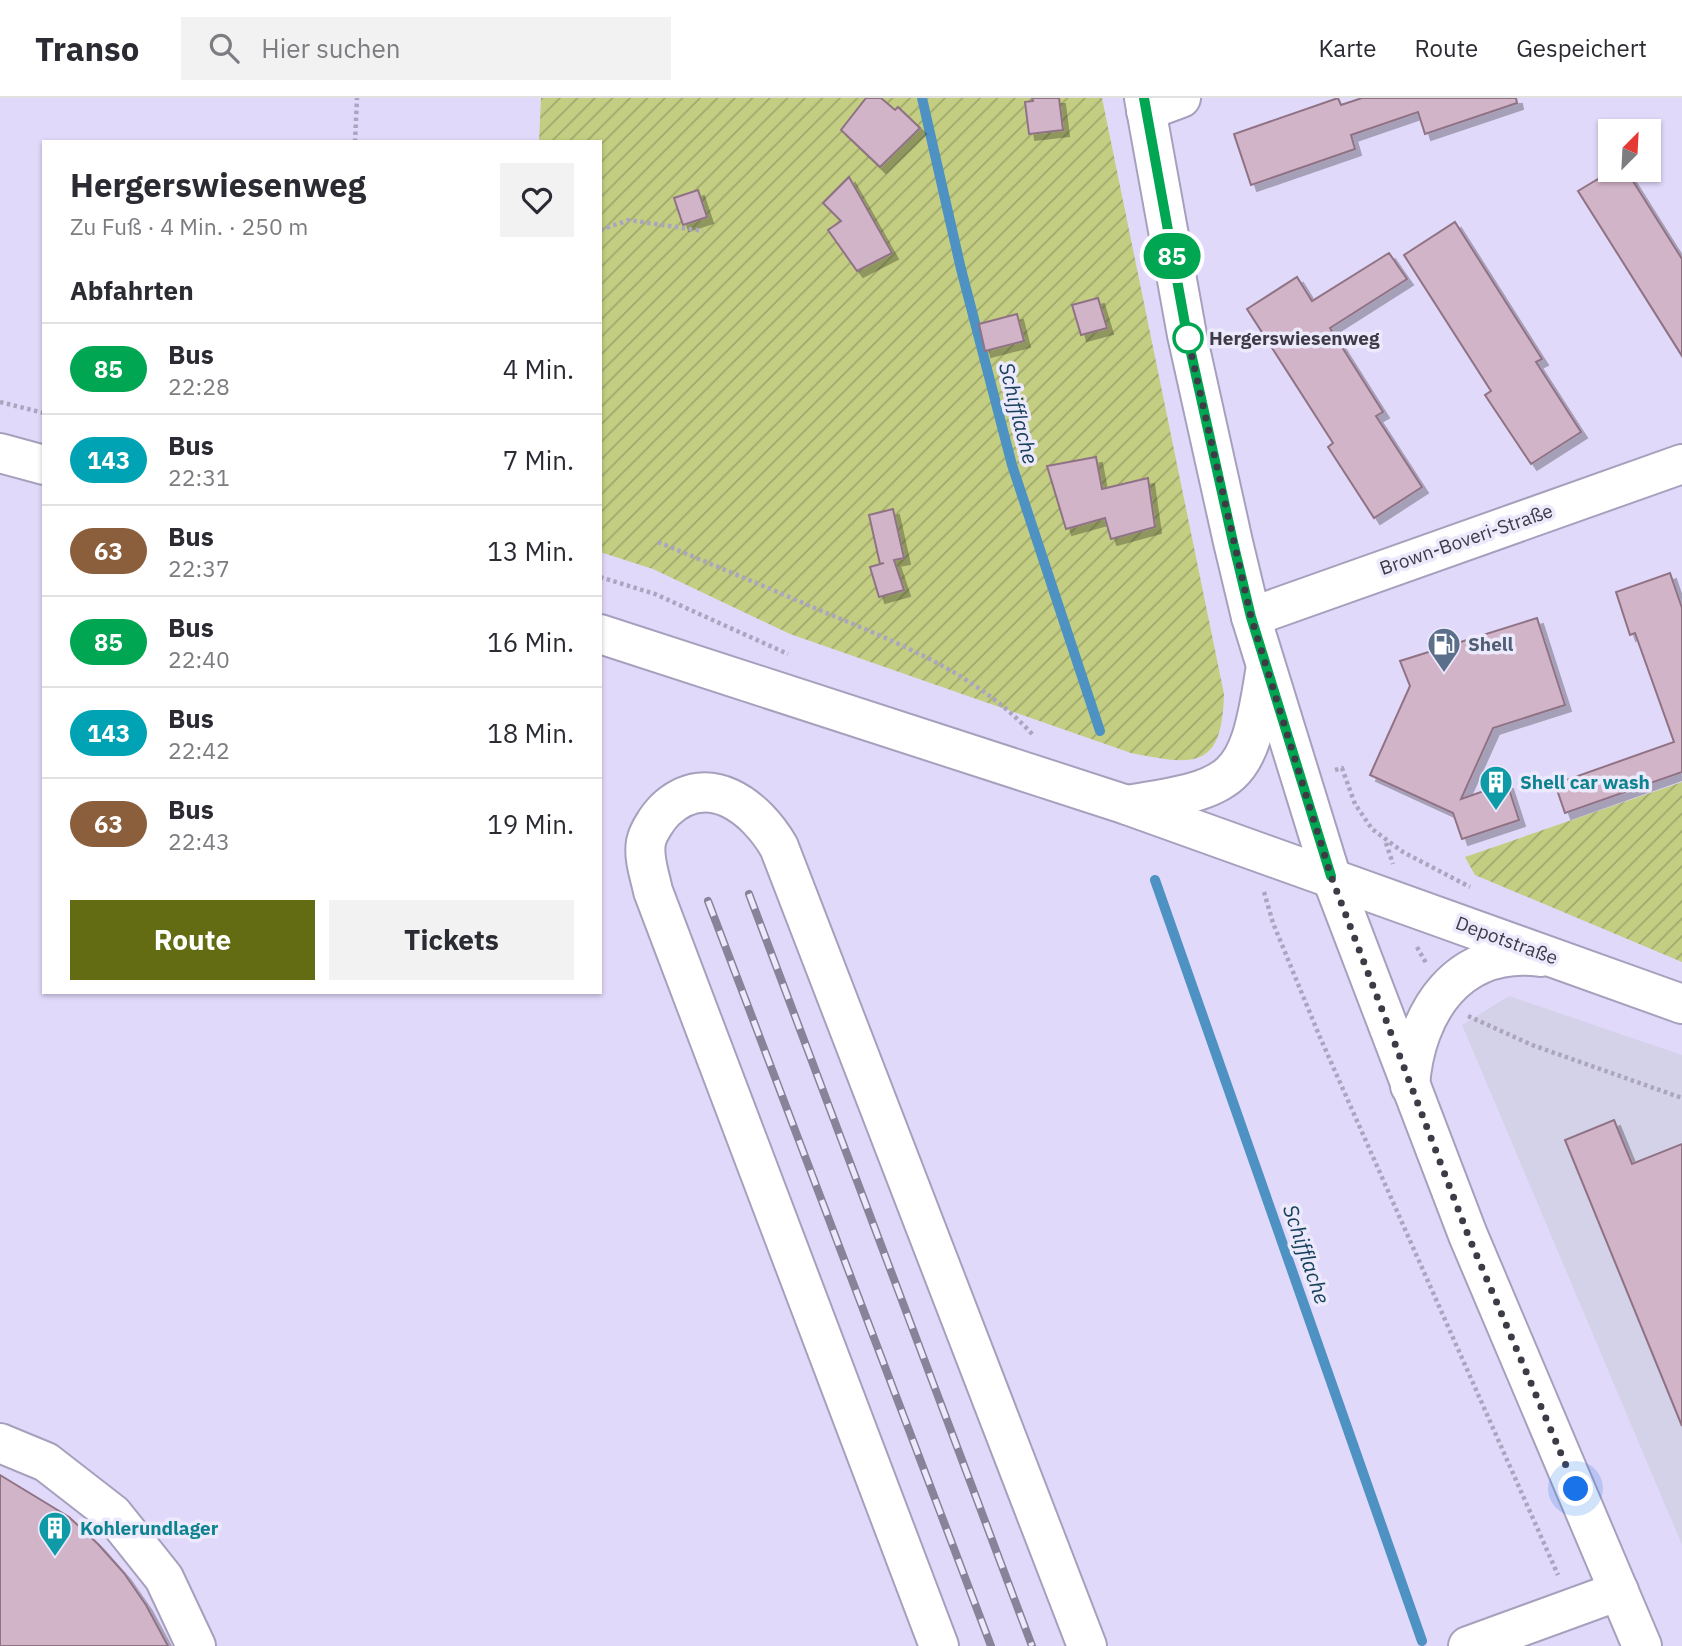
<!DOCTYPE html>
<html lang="de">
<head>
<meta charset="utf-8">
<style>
  body { margin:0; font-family:"IBM Plex Sans",sans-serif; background:#f2f2f3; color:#2b2b33; height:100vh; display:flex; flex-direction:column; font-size:26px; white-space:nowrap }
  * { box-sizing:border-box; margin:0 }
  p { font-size:23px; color:#7c7c81 }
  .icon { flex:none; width:38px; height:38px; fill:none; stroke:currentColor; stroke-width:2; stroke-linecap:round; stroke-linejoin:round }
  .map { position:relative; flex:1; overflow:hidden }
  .sheet { position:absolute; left:42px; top:42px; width:560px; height:854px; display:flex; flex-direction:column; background:#fff; border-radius:0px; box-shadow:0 2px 5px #0004 }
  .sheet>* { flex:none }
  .badge { padding:0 14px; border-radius:23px; font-size:24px; line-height:46px }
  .needle { width:46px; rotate:24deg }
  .tools { position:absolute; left:1598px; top:21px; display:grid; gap:14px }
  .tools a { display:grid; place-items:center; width:63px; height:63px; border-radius:0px; background:#fff; box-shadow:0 2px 5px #0004; font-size:35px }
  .you { position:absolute; width:35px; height:35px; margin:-18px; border:5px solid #fff; border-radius:50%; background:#1a73e8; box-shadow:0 0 0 10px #1a73e833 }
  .map>.badge { position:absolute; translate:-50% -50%; box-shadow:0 0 0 4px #fff }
  h2 { padding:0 28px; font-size:26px; line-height:63px }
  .round { display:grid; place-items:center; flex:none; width:74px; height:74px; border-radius:0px; background:#f2f2f3 }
  .overview { display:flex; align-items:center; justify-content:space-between; height:119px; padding:0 28px }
  h1 { font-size:33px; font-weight:700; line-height:52px }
  .primary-button { display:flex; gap:14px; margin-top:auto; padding:14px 28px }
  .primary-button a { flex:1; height:80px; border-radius:0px; background:#636c12; color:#fff; font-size:28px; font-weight:700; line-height:80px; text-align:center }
  .primary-button a+a { background:#f2f2f3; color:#2b2b33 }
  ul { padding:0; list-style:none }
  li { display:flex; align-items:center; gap:21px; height:91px; padding:0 28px; border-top:2px solid #e1e1e2 }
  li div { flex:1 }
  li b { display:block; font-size:26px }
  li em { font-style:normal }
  li .badge { min-width:77px; font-weight:700; text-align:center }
  header { display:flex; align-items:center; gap:42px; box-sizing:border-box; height:98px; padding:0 35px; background:#fff; border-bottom:2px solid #e1e1e2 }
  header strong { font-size:33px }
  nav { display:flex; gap:38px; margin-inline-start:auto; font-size:24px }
  .search { width:490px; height:63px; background:#f2f2f3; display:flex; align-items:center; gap:18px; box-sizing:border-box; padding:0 24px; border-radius:0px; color:#7c7c81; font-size:26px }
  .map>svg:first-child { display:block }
  .commercial { fill:#d4d2e8 }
  .garden { fill:url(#garden-furrows) }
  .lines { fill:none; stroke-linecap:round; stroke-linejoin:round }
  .stream { stroke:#4d92c2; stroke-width:10 }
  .building { fill:#d2b4c8; stroke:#8f7385; stroke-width:2; filter:url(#shadow) }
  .minor-casing { stroke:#a7a0bd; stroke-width:42 }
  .major-casing { stroke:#a7a0bd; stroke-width:42 }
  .path { stroke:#aca5bf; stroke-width:4.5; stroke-dasharray:3.5 3.5; stroke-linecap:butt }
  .minor { stroke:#fff; stroke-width:38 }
  .major { stroke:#fff; stroke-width:38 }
  .rail-casing { stroke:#888398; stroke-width:8 }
  .rail { stroke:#ede9fc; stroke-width:5; stroke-dasharray:16; stroke-linecap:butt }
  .line-casing { stroke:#fff; stroke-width:16 }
  .line { stroke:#00a651; stroke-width:10 }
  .walk { stroke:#3e3b47; stroke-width:7; stroke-dasharray:0 12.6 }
  .stop-dot { fill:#fff; stroke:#00a651; stroke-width:3.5 }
  .labels { text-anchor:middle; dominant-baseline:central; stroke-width:7; stroke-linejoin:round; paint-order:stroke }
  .stop-label { font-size:19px; font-weight:bold; fill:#3e3b47; stroke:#ede9fc; text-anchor:start }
  .street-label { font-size:19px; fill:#3e3b47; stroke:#ede9fc }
  .service-label { font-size:19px; font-weight:bold; fill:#4e5e75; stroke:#ede9fc; text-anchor:start }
  .culture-label { font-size:19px; font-weight:bold; fill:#0d838f; stroke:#ede9fc; text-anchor:start }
  .water-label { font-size:21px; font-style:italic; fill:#17415b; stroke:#ede9fc }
</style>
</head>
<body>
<header>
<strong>Transo</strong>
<div class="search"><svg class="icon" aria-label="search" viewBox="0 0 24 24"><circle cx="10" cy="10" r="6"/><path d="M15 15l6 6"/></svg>Hier suchen</div>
<nav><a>Karte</a><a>Route</a><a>Gespeichert</a></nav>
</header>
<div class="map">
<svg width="1682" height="1548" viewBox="0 0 1682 1548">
  <defs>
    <pattern id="garden-furrows" width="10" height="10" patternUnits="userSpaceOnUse" patternTransform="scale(1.75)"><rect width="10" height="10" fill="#c3ce82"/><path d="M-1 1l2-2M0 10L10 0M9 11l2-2" fill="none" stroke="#a0a86c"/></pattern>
    <filter id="shadow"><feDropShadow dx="6" dy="6" stdDeviation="0" flood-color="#0004"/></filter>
  </defs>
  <rect width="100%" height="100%" fill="#e1d9f9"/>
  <path class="commercial" d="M 1509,898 L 1682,957 L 1682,1447 L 1462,927 Z"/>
  <g class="garden">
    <path d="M 541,0 L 1102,0 L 1224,596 C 1222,671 1196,668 1131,655 L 790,536 L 653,471 L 600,454 L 600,44 L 539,44 Z"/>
    <path d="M 1682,684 L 1682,864 L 1475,777 L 1465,759 Z"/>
  </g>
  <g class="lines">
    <g class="stream">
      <path d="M 922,0 L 961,171 L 1012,367 L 1100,633"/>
      <path d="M 1155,782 L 1422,1543"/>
    </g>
  </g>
  <g class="building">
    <path d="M 866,0 L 881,0 L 895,12 L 898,9 L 920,30 L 880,69 L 841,32 Z"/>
    <path d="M 1032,0 L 1059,0 L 1063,32 L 1029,36 L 1025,4 L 1033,3 Z"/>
    <path d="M 1338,0 L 1341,7 L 1362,0 L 1516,0 L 1517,5 L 1425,36 L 1418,14 L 1351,37 L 1355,51 L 1251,87 L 1234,36 Z"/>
    <path d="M 1613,72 L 1626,72 L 1682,161 L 1682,258 L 1578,93 Z"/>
    <path d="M 849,79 L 892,155 L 857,173 L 828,132 L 841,123 L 823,105 Z"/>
    <path d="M 698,92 L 707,119 L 683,127 L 674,100 Z"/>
    <path d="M 1455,124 L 1542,261 L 1536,264 L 1581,334 L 1531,366 L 1485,297 L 1491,293 L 1404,157 Z"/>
    <path d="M 1389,155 L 1407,181 L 1330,230 L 1383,314 L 1376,318 L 1422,389 L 1374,420 L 1328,349 L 1333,345 L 1247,211 L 1297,179 L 1312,203 Z"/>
    <path d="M 1098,200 L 1107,230 L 1081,237 L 1072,207 Z"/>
    <path d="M 1017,216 L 1024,243 L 985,253 L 979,226 Z"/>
    <path d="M 1096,359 L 1102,391 L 1148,380 L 1155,429 L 1111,441 L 1105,420 L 1066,431 L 1047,368 Z"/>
    <path d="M 893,411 L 904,460 L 894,462 L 904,492 L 879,499 L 870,469 L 884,465 L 880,466 L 869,417 Z"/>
    <path d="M 1670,475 L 1682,510 L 1682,674 L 1565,715 L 1555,686 L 1674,644 L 1635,535 L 1630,537 L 1616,494 Z"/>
    <path d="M 1537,520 L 1565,607 L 1493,630 L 1461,701 L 1507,685 L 1519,722 L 1462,741 L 1453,715 L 1370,677 L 1410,588 L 1400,563 Z"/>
    <path d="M 1614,1022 L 1632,1066 L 1682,1046 L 1682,1328 L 1565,1042 Z"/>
    <path d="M 0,1377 L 69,1419 L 98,1446 L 124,1475 L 146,1507 L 168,1548 L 0,1548 Z"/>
  </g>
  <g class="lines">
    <defs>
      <g id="minor">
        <path d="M 1144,0 L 1187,237 L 1233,444 L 1251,519 L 1331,778"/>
        <path d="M 1146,13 L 1181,0"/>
        <path d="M 1251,519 L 1682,366"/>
        <path d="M 1127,707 C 1236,690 1248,684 1265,574"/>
        <path d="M 0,1345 L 46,1364 L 113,1416 L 164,1480 L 196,1548"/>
        <path d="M 939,1548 L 653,793 C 650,778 643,760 646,744 C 648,734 658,719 665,712 C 708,671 756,709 779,749 L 1087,1548"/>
        <path d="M 1468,1548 L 1619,1493"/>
      </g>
      <g id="major">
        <path d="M 0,355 L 44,367"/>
        <path d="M 600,536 L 1127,707 L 1682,906"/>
        <path d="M 1331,778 L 1468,1137 L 1642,1548"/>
        <path d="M 1410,988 C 1415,914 1458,848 1541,859"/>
      </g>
    </defs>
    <use href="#minor" class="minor-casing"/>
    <use href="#major" class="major-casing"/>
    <g class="path">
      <path d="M 355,44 L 357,0"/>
      <path d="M 600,132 L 629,122 L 703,133"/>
      <path d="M 0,304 L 44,315"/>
      <path d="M 658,444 C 711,466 764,488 817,511 C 893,543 976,574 1033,637"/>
      <path d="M 600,479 L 655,496 L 788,556"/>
      <path d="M 1335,672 L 1342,670 L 1355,706 L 1372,731 L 1403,754 L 1470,789"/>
      <path d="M 1386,745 L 1393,766"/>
      <path d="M 1264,794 L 1273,825 L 1319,937 L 1558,1477"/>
      <path d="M 1417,849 L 1426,865"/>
      <path d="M 1468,918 L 1532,947 L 1682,1000"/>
    </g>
    <use href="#minor" class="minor"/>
    <use href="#major" class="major"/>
    <defs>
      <g id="rail">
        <path d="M 749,796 L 1032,1548"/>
        <path d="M 708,803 L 991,1548"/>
      </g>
    </defs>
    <use href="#rail" class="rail-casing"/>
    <use href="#rail" class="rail"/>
  </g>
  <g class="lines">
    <defs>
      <path id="line" d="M 1144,0 L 1187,237 L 1233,444 L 1251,519 L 1331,778"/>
    </defs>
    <use href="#line" class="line-casing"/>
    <use href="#line" class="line"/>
    <path class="walk" d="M 1188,240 L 1187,237 L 1251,519 L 1331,778 L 1468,1137 L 1576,1391"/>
  </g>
  <defs>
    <symbol id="fuel-pin" viewBox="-11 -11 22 30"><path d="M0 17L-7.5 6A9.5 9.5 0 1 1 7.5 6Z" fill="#5c6f8a" stroke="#ede9fc"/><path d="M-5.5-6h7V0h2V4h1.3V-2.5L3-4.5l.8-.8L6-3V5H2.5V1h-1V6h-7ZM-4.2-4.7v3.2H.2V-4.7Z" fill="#fff"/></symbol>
    <symbol id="building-pin" viewBox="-11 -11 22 30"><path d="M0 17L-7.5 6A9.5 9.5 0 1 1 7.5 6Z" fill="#0f9aa8" stroke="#ede9fc"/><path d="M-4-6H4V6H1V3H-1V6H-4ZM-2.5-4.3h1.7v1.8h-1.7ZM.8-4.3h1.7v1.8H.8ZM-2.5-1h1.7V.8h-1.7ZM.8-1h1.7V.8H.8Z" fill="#fff"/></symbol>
  </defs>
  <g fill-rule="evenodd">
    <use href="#fuel-pin" x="1425" y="527" width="38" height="52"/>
    <use href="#building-pin" x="1477" y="665" width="38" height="52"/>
    <use href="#building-pin" x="36" y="1411" width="38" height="52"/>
  </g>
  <circle class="stop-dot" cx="1188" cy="240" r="14"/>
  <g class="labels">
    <g class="stop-label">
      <text x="1209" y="240">Hergerswiesenweg</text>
    </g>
    <g class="street-label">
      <text transform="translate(1466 441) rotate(-19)">Brown-Boveri-Straße</text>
      <text transform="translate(1507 842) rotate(20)">Depotstraße</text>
    </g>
    <g class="service-label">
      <text x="1468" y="546">Shell</text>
    </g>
    <g class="culture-label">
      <text x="1520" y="684">Shell car wash</text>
      <text x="80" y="1430">Kohlerundlager</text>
    </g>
    <g class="water-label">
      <text transform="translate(1019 315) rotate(76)">Schifflache</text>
      <text transform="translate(1307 1156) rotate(71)">Schifflache</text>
    </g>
  </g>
</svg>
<div class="tools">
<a><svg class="needle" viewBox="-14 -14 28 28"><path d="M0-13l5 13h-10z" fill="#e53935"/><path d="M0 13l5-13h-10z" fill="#7c7c81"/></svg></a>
</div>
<div class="you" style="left:1576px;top:1391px"></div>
<b class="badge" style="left:1172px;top:158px;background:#00a651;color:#fff">85</b>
<section class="sheet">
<div class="overview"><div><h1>Hergerswiesenweg</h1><p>Zu Fuß · 4 Min. · 250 m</p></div><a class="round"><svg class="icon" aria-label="heart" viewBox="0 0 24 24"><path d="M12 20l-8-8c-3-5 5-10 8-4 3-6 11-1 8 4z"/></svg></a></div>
<h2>Abfahrten</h2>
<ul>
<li><span class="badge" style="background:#00a651;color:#fff">85</span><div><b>Bus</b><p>22:28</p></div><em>4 Min.</em></li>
<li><span class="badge" style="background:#00a3b4;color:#fff">143</span><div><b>Bus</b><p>22:31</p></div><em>7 Min.</em></li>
<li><span class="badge" style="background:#8b5e3c;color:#fff">63</span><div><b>Bus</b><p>22:37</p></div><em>13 Min.</em></li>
<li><span class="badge" style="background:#00a651;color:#fff">85</span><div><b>Bus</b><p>22:40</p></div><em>16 Min.</em></li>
<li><span class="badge" style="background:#00a3b4;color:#fff">143</span><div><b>Bus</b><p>22:42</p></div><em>18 Min.</em></li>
<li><span class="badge" style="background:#8b5e3c;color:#fff">63</span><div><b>Bus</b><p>22:43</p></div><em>19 Min.</em></li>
</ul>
<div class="primary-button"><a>Route</a><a>Tickets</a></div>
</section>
</div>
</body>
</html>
